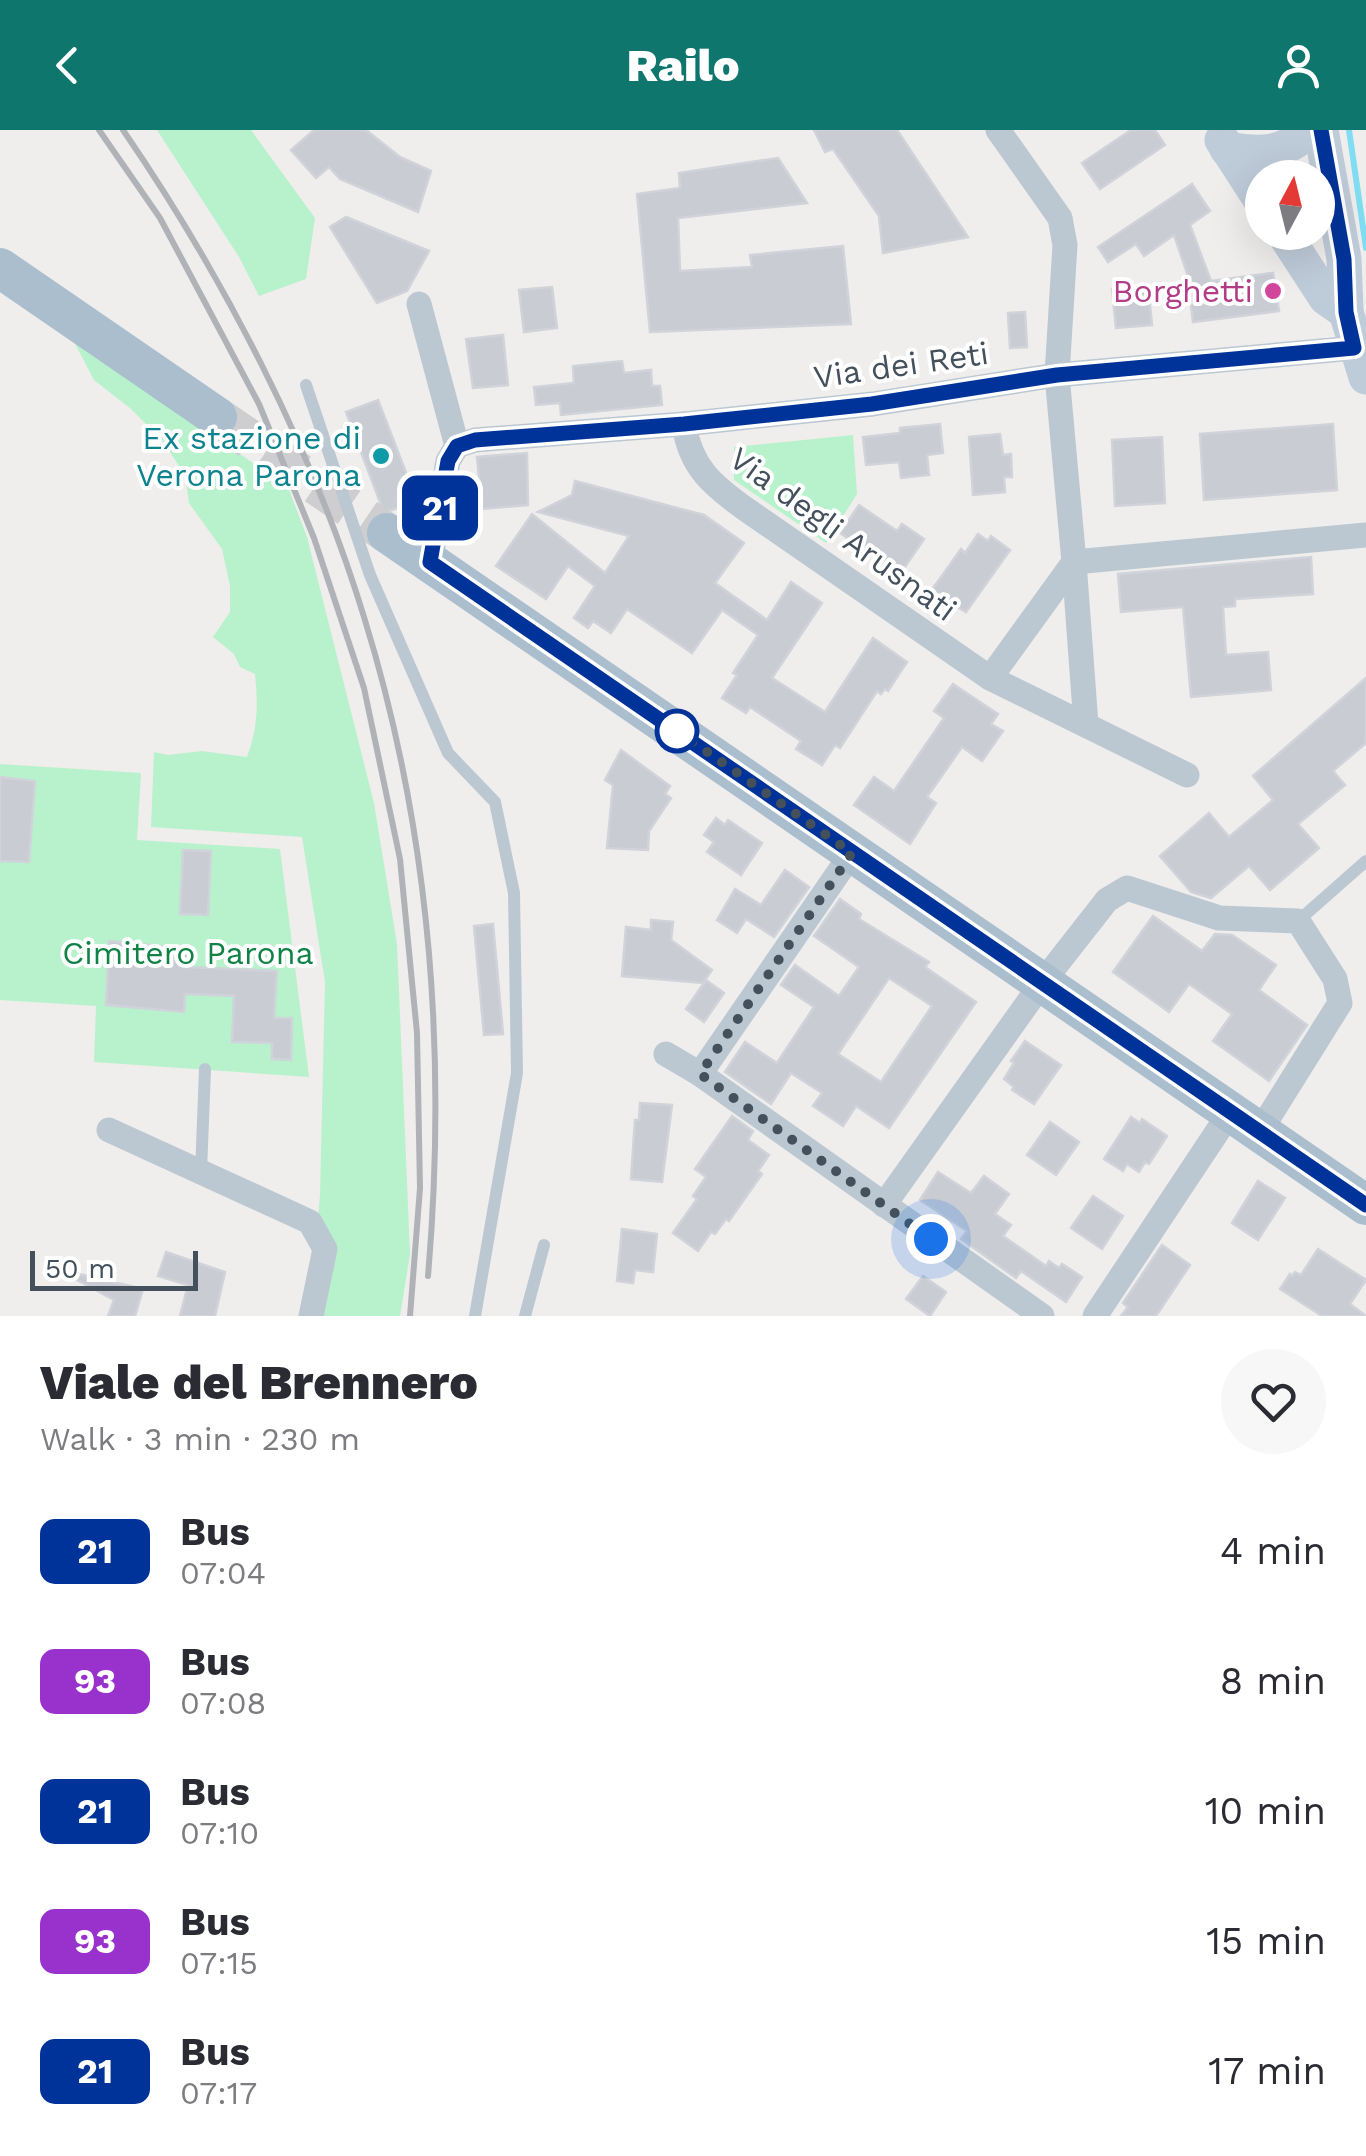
<!DOCTYPE html>
<html lang="en">
<head>
<meta charset="utf-8">
<style>
  body { margin:0; font-family:"Work Sans",sans-serif; background:#f7f7f7; color:#2b2b33; height:100vh; display:flex; flex-direction:column; font-size:38px; white-space:nowrap }
  * { box-sizing:border-box; margin:0 }
  p { font-size:32px; color:#7c7c81 }
  .icon { flex:none; width:55px; height:55px; fill:none; stroke:currentColor; stroke-width:2; stroke-linecap:round; stroke-linejoin:round }
  .map { position:relative; height:1186px; overflow:hidden }
  .drawer { display:flex; flex-direction:column; background:#fff; flex:1 }
  .drawer>* { flex:none }
  .badge { padding:0 20px; border-radius:15px; font-size:35px; line-height:65px }
  .needle { width:65px; rotate:7deg }
  .controls { position:absolute; left:1245px; top:30px; display:grid; gap:20px }
  .controls a { display:grid; place-items:center; width:90px; height:90px; border-radius:50%; background:#fff; box-shadow:0 10px 40px #0002; font-size:50px }
  .scale { position:absolute; left:30px; bottom:25px; width:168px; box-sizing:border-box; padding-left:10px; border:5px solid #44515c; border-top:0; font-size:28px; line-height:35px; white-space:nowrap; color:#44515c; -webkit-text-stroke:8px #fff; paint-order:stroke }
  .you { position:absolute; width:50px; height:50px; margin:-25px; border:8px solid #fff; border-radius:50%; background:#1a73e8; box-shadow:0 0 0 15px #1a73e833 }
  .map>.badge { position:absolute; translate:-50% -50%; box-shadow:0 0 0 5px #fff }
  .round { display:grid; place-items:center; flex:none; width:105px; height:105px; border-radius:52px; background:#f7f7f7 }
  .head { display:flex; align-items:center; justify-content:space-between; height:170px; padding:0 40px }
  h1 { font-size:48px; font-weight:800; line-height:75px }
  ul { padding:0; list-style:none }
  li { display:flex; align-items:center; gap:30px; height:130px; padding:0 40px }
  li div { flex:1 }
  li b { display:block; font-size:38px }
  li em { font-style:normal }
  li .badge { min-width:110px; font-weight:700; text-align:center }
  header { display:flex; justify-content:space-between; align-items:center; height:130px; padding:0 40px; background:#0f766e; color:#fff; font-size:45px; font-weight:800 }
  .map>svg:first-child { display:block }
  .green { fill:#b7f2cc }
  .lines { fill:none; stroke-linecap:round; stroke-linejoin:round }
  .stream { stroke:#81ddf2; stroke-width:6 }
  .building { fill:#c9ccd2; stroke:#d0d3d9; stroke-width:2.5; fill-rule:evenodd }
  .primary-tunnel { stroke:#ceced0; stroke-width:40; stroke-dasharray:40 20; stroke-linecap:butt }
  .lane { stroke:#bcc8d1; stroke-width:12 }
  .street { stroke:#bcc8d1; stroke-width:25 }
  .secondary { stroke:#becbd8; stroke-width:35 }
  .primary { stroke:#aabece; stroke-width:40 }
  .rail { stroke:#afb3b8; stroke-width:6 }
  .line-casing { stroke:#fff; stroke-width:22 }
  .line { stroke:#039; stroke-width:15 }
  .walk { stroke:#44515c; stroke-width:10; stroke-dasharray:0 18 }
  .hotel-dot { fill:#d1479c; stroke:#fff; stroke-width:4 }
  .culture-dot { fill:#0f9aa8; stroke:#fff; stroke-width:4 }
  .stop-dot { fill:#fff; stroke:#039; stroke-width:5 }
  .labels { text-anchor:middle; dominant-baseline:central; stroke-width:8; stroke-linejoin:round; paint-order:stroke }
  .hotel-label { font-size:32px; fill:#b23c85; stroke:#fff; text-anchor:end }
  .street-label { font-size:32px; fill:#44515c; stroke:#fff }
  .culture-label { font-size:32px; fill:#0d838f; stroke:#fff; text-anchor:end }
  .park-label { font-size:32px; fill:#108246; stroke:#fff }
</style>
</head>
<body>
<header><svg class="icon" aria-label="back" viewBox="0 0 24 24"><path d="M15 5l-7 7 7 7"/></svg>Railo<svg class="icon" aria-label="person" viewBox="0 0 24 24"><circle cx="12" cy="8" r="4"/><path d="M4 21q1-7 8-7t8 7"/></svg></header>
<div class="map">
<svg width="1366" height="1186" viewBox="0 0 1366 1186">
  <rect width="100%" height="100%" fill="#f0eded"/>
  <g class="green">
    <path d="M 157,0 L 251,0 L 315,88 L 306,149 L 259,166 L 239,127 Z"/>
    <path d="M 72,208 L 288,357 L 307,407 L 374,673 L 397,814 L 410,1124 L 400,1186 L 309,1186 L 320,1065 L 325,852 L 302,707 L 151,697 L 154,622 L 168,625 L 202,621 L 247,627 C 258,598 258,574 255,544 L 240,537 L 234,524 L 213,507 L 230,482 L 230,456 L 222,419 L 189,373 L 185,345 L 162,310 L 131,279 L 94,250 Z"/>
    <path d="M 853,305 L 857,364 L 826,413 L 734,350 L 734,317 Z"/>
    <path d="M 0,634 L 141,643 L 137,710 L 280,719 L 309,947 L 94,932 L 96,876 L 0,870 Z"/>
  </g>
  <g class="lines">
    <path class="stream" d="M 1349,0 L 1366,118"/>
  </g>
  <g class="building">
    <path d="M 314,0 L 366,0 L 400,27 L 431,41 L 418,82 L 340,49 L 329,37 L 316,48 L 291,20 Z"/>
    <path d="M 814,0 L 897,0 L 968,107 L 883,123 L 879,86 L 833,19 L 825,22 Z"/>
    <path d="M 1131,0 L 1155,0 L 1165,15 L 1100,59 L 1082,33 Z"/>
    <path d="M 778,28 L 807,73 L 678,88 L 680,141 L 752,137 L 750,125 L 843,116 L 851,194 L 650,202 L 637,64 L 680,58 L 679,43 Z"/>
    <path d="M 1192,54 L 1210,81 L 1190,95 L 1211,151 L 1273,143 L 1279,181 L 1193,192 L 1187,143 L 1174,105 L 1144,126 L 1136,114 L 1108,132 L 1098,117 Z"/>
    <path d="M 346,87 L 429,121 L 407,161 L 377,173 L 330,97 Z"/>
    <path d="M 1148,156 L 1152,195 L 1116,198 L 1112,159 Z"/>
    <path d="M 552,157 L 557,198 L 524,202 L 519,160 Z"/>
    <path d="M 1025,182 L 1027,217 L 1010,218 L 1008,183 Z"/>
    <path d="M 503,205 L 508,255 L 473,258 L 466,209 Z"/>
    <path d="M 622,231 L 624,243 L 651,240 L 652,256 L 660,256 L 662,275 L 561,285 L 560,273 L 536,275 L 534,257 L 574,253 L 573,236 Z"/>
    <path d="M 378,270 L 417,371 L 392,380 L 383,380 L 346,282 Z"/>
    <path d="M 940,294 L 943,323 L 927,325 L 929,345 L 901,348 L 899,332 L 866,335 L 863,307 L 900,303 L 900,298 Z"/>
    <path d="M 1333,294 L 1337,360 L 1204,370 L 1200,304 Z"/>
    <path d="M 1000,304 L 1003,325 L 1011,324 L 1012,347 L 1004,347 L 1005,362 L 973,365 L 969,307 Z"/>
    <path d="M 1162,307 L 1165,373 L 1115,376 L 1112,310 Z"/>
    <path d="M 527,323 L 528,375 L 482,379 L 477,327 Z"/>
    <path d="M 575,351 L 704,385 L 744,413 L 715,453 L 767,490 L 791,452 L 822,473 L 772,548 L 825,582 L 873,508 L 907,532 L 888,561 L 885,559 L 881,564 L 877,561 L 840,618 L 835,615 L 822,635 L 796,619 L 801,611 L 750,577 L 746,583 L 722,568 L 737,545 L 733,543 L 758,505 L 722,480 L 692,523 L 627,479 L 611,503 L 593,491 L 588,498 L 574,488 L 595,456 L 568,436 L 546,469 L 496,436 L 532,384 L 605,443 L 629,406 L 538,382 L 572,365 Z"/>
    <path d="M 859,375 L 897,401 L 902,394 L 924,409 L 900,444 L 840,403 Z"/>
    <path d="M 978,404 L 988,411 L 991,406 L 1010,420 L 966,482 L 931,461 L 961,419 L 965,423 Z"/>
    <path d="M 1311,427 L 1313,464 L 1235,469 L 1235,476 L 1223,477 L 1226,525 L 1268,522 L 1271,560 L 1191,567 L 1183,477 L 1121,482 L 1118,444 Z"/>
    <path d="M 1366,548 L 1366,613 L 1333,641 L 1345,655 L 1298,694 L 1319,718 L 1270,760 L 1249,736 L 1211,768 L 1191,762 L 1160,726 L 1209,683 L 1229,707 L 1273,670 L 1253,646 Z"/>
    <path d="M 953,554 L 998,584 L 991,594 L 1003,601 L 982,631 L 962,617 L 927,667 L 936,673 L 910,714 L 854,675 L 874,647 L 894,661 L 944,588 L 934,581 Z"/>
    <path d="M 621,620 L 670,656 L 665,664 L 671,668 L 649,701 L 648,720 L 607,718 L 613,655 L 605,650 Z"/>
    <path d="M 0,647 L 35,651 L 29,732 L 0,731 Z"/>
    <path d="M 716,688 L 725,695 L 728,690 L 762,713 L 741,745 L 707,722 L 714,712 L 704,705 Z"/>
    <path d="M 183,720 L 211,721 L 208,785 L 180,784 Z"/>
    <path d="M 785,740 L 809,757 L 774,807 L 746,789 L 737,803 L 717,790 L 735,759 L 761,775 Z"/>
    <path d="M 840,769 L 861,784 L 859,789 L 929,832 L 925,837 L 976,872 L 889,998 L 856,976 L 843,996 L 813,976 L 822,963 L 791,943 L 771,974 L 725,942 L 745,912 L 777,933 L 814,877 L 781,855 L 795,835 L 839,866 L 859,837 L 814,806 ZM 889,848 L 932,876 L 881,952 L 838,924 Z"/>
    <path d="M 1153,786 L 1202,821 L 1215,804 L 1232,805 L 1276,835 L 1259,860 L 1307,895 L 1269,951 L 1213,911 L 1232,884 L 1189,854 L 1169,882 L 1113,842 Z"/>
    <path d="M 651,790 L 673,792 L 671,810 L 712,840 L 703,853 L 622,846 L 626,797 L 651,800 Z"/>
    <path d="M 493,794 L 503,904 L 484,905 L 474,796 Z"/>
    <path d="M 109,811 L 187,819 L 187,837 L 277,841 L 274,888 L 292,888 L 291,930 L 272,929 L 272,913 L 232,912 L 234,866 L 185,864 L 184,882 L 106,875 Z"/>
    <path d="M 706,850 L 724,863 L 704,892 L 686,879 Z"/>
    <path d="M 1025,911 L 1061,935 L 1034,974 L 1012,960 L 1014,957 L 1004,949 L 1014,933 L 1011,931 Z"/>
    <path d="M 640,973 L 672,975 L 662,1052 L 631,1049 L 635,990 L 639,990 Z"/>
    <path d="M 732,986 L 753,1001 L 748,1010 L 769,1025 L 758,1041 L 762,1044 L 729,1091 L 726,1089 L 715,1104 L 711,1102 L 698,1121 L 673,1103 L 697,1069 L 693,1066 L 706,1047 L 695,1039 Z"/>
    <path d="M 1131,987 L 1140,993 L 1142,989 L 1167,1006 L 1149,1034 L 1145,1032 L 1139,1042 L 1127,1034 L 1123,1041 L 1104,1029 Z"/>
    <path d="M 1050,992 L 1079,1012 L 1056,1045 L 1027,1025 Z"/>
    <path d="M 938,1042 L 971,1063 L 984,1046 L 1009,1064 L 995,1084 L 1011,1095 L 1003,1106 L 1046,1136 L 1049,1131 L 1059,1138 L 1062,1134 L 1082,1147 L 1066,1172 L 1021,1141 L 1016,1148 L 961,1109 L 967,1101 L 920,1070 Z"/>
    <path d="M 1258,1051 L 1285,1068 L 1258,1110 L 1232,1093 Z"/>
    <path d="M 1093,1066 L 1123,1086 L 1102,1119 L 1071,1098 Z"/>
    <path d="M 622,1099 L 657,1104 L 653,1142 L 635,1140 L 633,1153 L 617,1151 Z"/>
    <path d="M 1162,1115 L 1190,1135 L 1156,1186 L 1121,1186 L 1128,1177 L 1123,1173 Z"/>
    <path d="M 1318,1119 L 1366,1150 L 1350,1174 L 1366,1186 L 1322,1186 L 1280,1159 L 1290,1144 L 1292,1146 L 1295,1142 L 1301,1145 Z"/>
    <path d="M 166,1122 L 225,1142 L 215,1186 L 180,1186 L 188,1155 L 158,1146 Z"/>
    <path d="M 79,1144 L 143,1159 L 135,1186 L 108,1186 L 114,1170 L 77,1150 Z"/>
    <path d="M 923,1146 L 946,1162 L 930,1186 L 906,1169 Z"/>
  </g>
  <g class="lines">
    <path class="primary-tunnel" d="M 217,287 L 387,403"/>
    <g class="lane">
      <path d="M 306,255 L 370,445 L 448,623 L 495,672 L 514,763 L 517,943 L 475,1186"/>
      <path d="M 1298,791 L 1366,731"/>
      <path d="M 201,1042 L 205,939"/>
      <path d="M 525,1186 L 544,1115"/>
    </g>
    <g class="street">
      <path d="M 419,174 L 457,316"/>
      <path d="M 684,294 C 690,337 713,356 747,380 L 990,548 L 1187,645"/>
      <path d="M 430,432 L 448,331 L 457,316 L 475,310 L 684,294 L 873,274 L 1057,245 L 1354,218"/>
      <path d="M 990,548 L 1074,432 L 1057,245 L 1065,115 L 1060,88 L 998,0"/>
      <path d="M 1086,595 L 1074,432 L 1366,405"/>
      <path d="M 666,924 L 700,944 L 1042,1186"/>
      <path d="M 700,944 L 852,723"/>
      <path d="M 109,1000 L 310,1092 L 325,1119 L 311,1186"/>
      <path d="M 884,1075 L 1042,853 L 1107,770 L 1127,758 L 1219,788 L 1298,791 L 1335,849 L 1340,873 L 1260,1001"/>
      <path d="M 1095,1186 L 1231,981"/>
    </g>
    <g class="secondary">
      <path d="M 1321,0 L 1344,129 L 1346,182 L 1366,247"/>
      <path d="M 1222,10 L 1262,72"/>
      <path d="M 1227,19 C 1261,25 1284,25 1309,0"/>
      <path d="M 1283,102 L 1326,168 L 1346,182"/>
    </g>
    <g class="primary">
      <path d="M 0,138 L 217,287"/>
      <path d="M 387,403 L 1366,1075"/>
    </g>
    <g class="rail">
      <path d="M 99,0 L 160,88 L 259,274 L 314,408 L 364,558 L 400,729 L 417,903 L 420,1058 L 410,1186"/>
      <path d="M 123,0 C 222,144 313,319 364,487 C 430,700 447,925 428,1146"/>
    </g>
  </g>
  <g class="lines">
    <defs>
      <path id="line" d="M 1321,0 L 1344,129 L 1346,182 L 1354,218 L 1057,245 L 872,274 L 684,294 L 475,310 L 457,316 L 448,331 L 430,432 L 1366,1075"/>
    </defs>
    <use href="#line" class="line-casing"/>
    <use href="#line" class="line"/>
    <path class="walk" d="M 677,601 L 670,596 L 852,723 L 700,944 L 931,1109"/>
  </g>
  <circle class="hotel-dot" cx="1273" cy="161" r="10"/>
  <circle class="culture-dot" cx="381" cy="326" r="10"/>
  <circle class="stop-dot" cx="677" cy="601" r="20"/>
  <g class="labels">
    <g class="hotel-label">
      <text x="1253" y="161">Borghetti</text>
    </g>
    <g class="street-label">
      <text transform="translate(901 235) rotate(-8)">Via dei Reti</text>
      <text transform="translate(843 404) rotate(36)">Via degli Arusnati</text>
    </g>
    <g class="culture-label">
      <text x="361" y="308">Ex stazione di<tspan x="361" dy="37">Verona Parona</tspan></text>
    </g>
    <g class="park-label">
      <text x="188" y="823">Cimitero Parona</text>
    </g>
  </g>
</svg>
<div class="controls">
<a><svg class="needle" viewBox="-14 -14 28 28"><path d="M0-13l5 13h-10z" fill="#e53935"/><path d="M0 13l5-13h-10z" fill="#7c7c81"/></svg></a>
</div>
<div class="scale">50 m</div>
<div class="you" style="left:931px;top:1109px"></div>
<b class="badge" style="left:440px;top:378px;background:#039;color:#fff">21</b>
</div>
<section class="drawer">
<div class="head"><div><h1>Viale del Brennero</h1><p>Walk · 3 min · 230 m</p></div><a class="round"><svg class="icon" aria-label="heart" viewBox="0 0 24 24"><path d="M12 20l-8-8c-3-5 5-10 8-4 3-6 11-1 8 4z"/></svg></a></div>
<ul>
<li><span class="badge" style="background:#039;color:#fff">21</span><div><b>Bus</b><p>07:04</p></div><em>4 min</em></li>
<li><span class="badge" style="background:#9932cc;color:#fff">93</span><div><b>Bus</b><p>07:08</p></div><em>8 min</em></li>
<li><span class="badge" style="background:#039;color:#fff">21</span><div><b>Bus</b><p>07:10</p></div><em>10 min</em></li>
<li><span class="badge" style="background:#9932cc;color:#fff">93</span><div><b>Bus</b><p>07:15</p></div><em>15 min</em></li>
<li><span class="badge" style="background:#039;color:#fff">21</span><div><b>Bus</b><p>07:17</p></div><em>17 min</em></li>
</ul>
</section>
</body>
</html>
